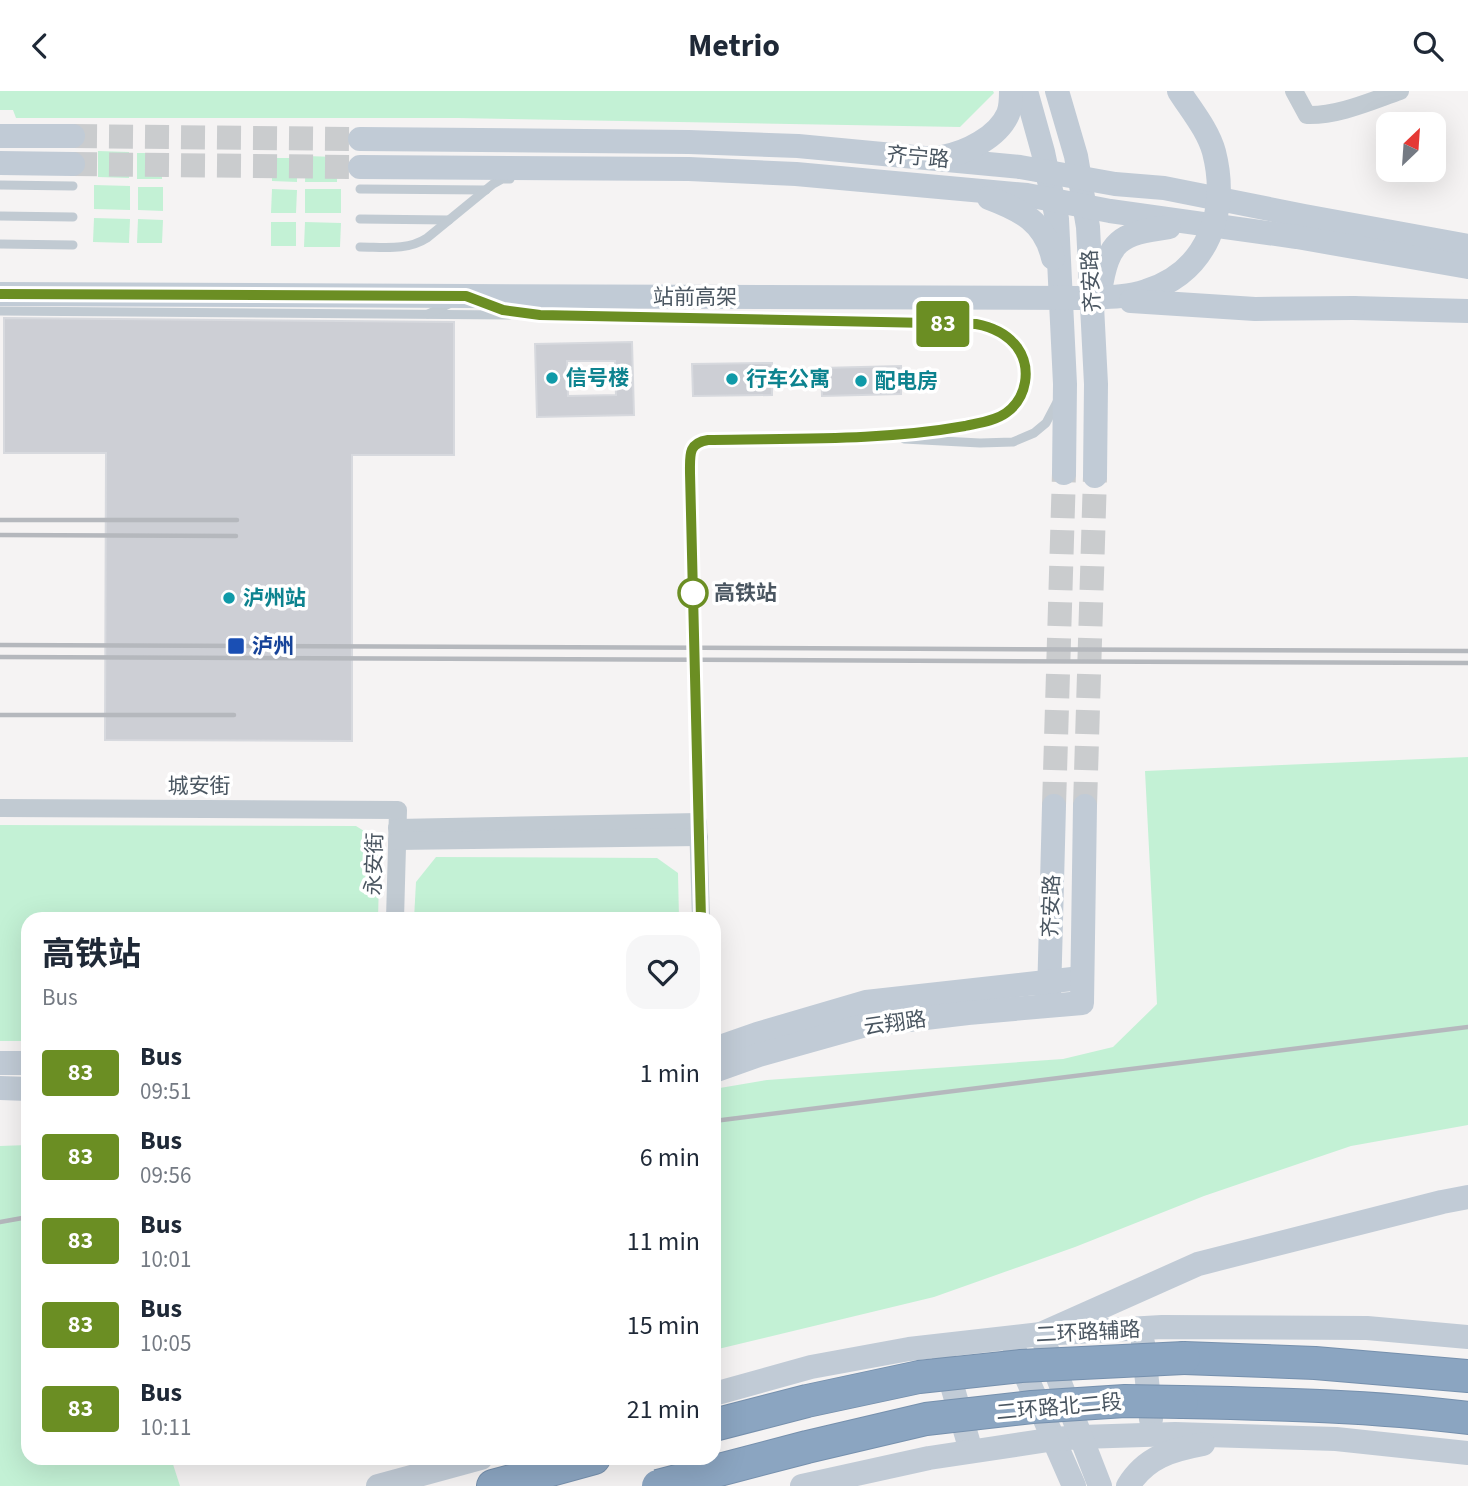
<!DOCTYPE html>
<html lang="en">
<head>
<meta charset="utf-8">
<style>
  body { margin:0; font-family:"Source Sans 3","Noto Sans SC",sans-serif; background:#f6f6f7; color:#1f2937; height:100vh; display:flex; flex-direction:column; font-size:26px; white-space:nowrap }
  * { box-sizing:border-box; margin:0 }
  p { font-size:23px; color:#747a83 }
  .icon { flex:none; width:38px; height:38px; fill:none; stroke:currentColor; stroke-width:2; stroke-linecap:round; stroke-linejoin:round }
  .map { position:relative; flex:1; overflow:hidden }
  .details { position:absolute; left:21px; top:821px; width:700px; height:553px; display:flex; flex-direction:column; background:#fff; border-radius:21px; box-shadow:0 7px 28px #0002 }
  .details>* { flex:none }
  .badge { padding:0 14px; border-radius:5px; font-size:24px; line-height:46px }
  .needle { width:46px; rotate:25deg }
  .controls { position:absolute; left:1376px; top:21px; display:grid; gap:14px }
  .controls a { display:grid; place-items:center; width:70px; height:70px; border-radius:14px; background:#fff; box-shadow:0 7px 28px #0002; font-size:35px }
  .map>.badge { position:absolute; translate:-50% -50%; box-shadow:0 0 0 4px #fff }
  .round { display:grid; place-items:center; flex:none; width:74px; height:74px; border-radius:21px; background:#f6f6f7 }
  .headline { display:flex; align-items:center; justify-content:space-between; height:119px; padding:0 21px }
  h1 { font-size:33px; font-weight:700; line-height:52px }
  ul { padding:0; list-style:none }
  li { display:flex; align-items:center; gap:21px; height:84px; padding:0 21px }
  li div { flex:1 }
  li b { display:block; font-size:26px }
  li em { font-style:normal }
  li .badge { min-width:77px; font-weight:700; text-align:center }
  header { display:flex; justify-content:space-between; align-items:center; height:91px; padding:0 21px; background:#fff; font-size:32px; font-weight:700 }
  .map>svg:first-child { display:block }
  .green { fill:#c3f1d5 }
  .building { fill:#cdcfd5; stroke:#d7d9de; stroke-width:2; fill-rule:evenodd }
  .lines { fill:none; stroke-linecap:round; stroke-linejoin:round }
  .secondary-tunnel { stroke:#caccce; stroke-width:24; stroke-dasharray:24 12; stroke-linecap:butt }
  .highway-casing { stroke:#7690ad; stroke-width:34 }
  .lane { stroke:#c1cad2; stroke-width:9 }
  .street { stroke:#c1cad2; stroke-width:18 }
  .secondary { stroke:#c1cbd6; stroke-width:24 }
  .highway { stroke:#8ba5c1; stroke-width:32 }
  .rail { stroke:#b5b8bd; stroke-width:4.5 }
  .highway-bridge-casing { stroke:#7690ad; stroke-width:34; stroke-linecap:butt }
  .secondary-bridge { stroke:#c1cbd6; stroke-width:24 }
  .highway-bridge { stroke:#8ba5c1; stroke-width:32 }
  .line-casing { stroke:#fff; stroke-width:16 }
  .line { stroke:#6b8e23; stroke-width:10 }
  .culture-dot { fill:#0f9aa8; stroke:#fff; stroke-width:2.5 }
  .stop-dot { fill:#fff; stroke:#6b8e23; stroke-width:3.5 }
  .transit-dot { fill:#1a4fb4; stroke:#fff; stroke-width:2.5 }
  .labels { text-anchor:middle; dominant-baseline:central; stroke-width:7; stroke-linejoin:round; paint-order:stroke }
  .street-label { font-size:21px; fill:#4a5661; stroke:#fff }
  .culture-label { font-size:21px; font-weight:bold; fill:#0d838f; stroke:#fff; text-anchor:start }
  .stop-label { font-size:21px; font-weight:bold; fill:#4a5661; stroke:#fff; text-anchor:start }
  .transit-label { font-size:21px; font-weight:bold; fill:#164399; stroke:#fff; text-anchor:start }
</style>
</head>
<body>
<header><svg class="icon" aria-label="back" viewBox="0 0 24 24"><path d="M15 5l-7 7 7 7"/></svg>Metrio<svg class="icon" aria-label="search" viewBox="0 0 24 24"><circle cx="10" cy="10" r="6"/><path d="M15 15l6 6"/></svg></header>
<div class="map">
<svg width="1468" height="1395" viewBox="0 0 1468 1395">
  <rect width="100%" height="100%" fill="#f5f3f3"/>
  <g class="green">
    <path d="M 0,0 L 993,0 L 994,2 L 960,36 L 458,27 L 16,27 L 13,19 L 0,19 Z"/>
    <path d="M 98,60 L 129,61 L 129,87 L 98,86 Z"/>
    <rect x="137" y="62" width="25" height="26"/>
    <path d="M 306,65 L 337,66 L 337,91 L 305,91 Z"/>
    <path d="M 272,67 L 297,67 L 297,91 L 272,90 Z"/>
    <path d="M 94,94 L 130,95 L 130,119 L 94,118 Z"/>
    <path d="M 138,96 L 163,96 L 163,120 L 138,119 Z"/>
    <path d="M 272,98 L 297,99 L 296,122 L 271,122 Z"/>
    <rect x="305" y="98" width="36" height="24"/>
    <path d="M 94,127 L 130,128 L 129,152 L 93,151 Z"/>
    <path d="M 138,128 L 163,129 L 162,152 L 137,152 Z"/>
    <rect x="271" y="131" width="25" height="24"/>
    <path d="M 305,131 L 341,132 L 340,156 L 304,156 Z"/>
    <path d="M 1468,666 L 1468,1034 L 1351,1055 L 1204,1105 L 1075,1156 L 934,1206 L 714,1259 L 714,998 L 767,989 L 1063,968 L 1113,956 L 1157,913 L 1145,680 Z"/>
    <path d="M 0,734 L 356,735 L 380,750 L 378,828 L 28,828 L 28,950 L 0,950 Z"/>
    <path d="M 436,766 L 657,767 L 678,782 L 679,828 L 414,828 L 416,791 Z"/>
    <path d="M 28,1054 L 28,1367 L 171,1367 L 180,1395 L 0,1395 L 0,1055 Z"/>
  </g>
  <g class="building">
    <path d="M 4,227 L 454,231 L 454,364 L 352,364 L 352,650 L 105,649 L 106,362 L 4,362 Z"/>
    <path d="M 632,251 L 634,324 L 537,326 L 535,253 ZM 567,270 L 615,270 L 616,304 L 568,305 Z"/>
    <path d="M 772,272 L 772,304 L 693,305 L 692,273 Z"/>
    <path d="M 901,275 L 901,303 L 822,305 L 821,277 Z"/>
  </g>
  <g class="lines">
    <g class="secondary-tunnel">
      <path d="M 73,45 L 360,48"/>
      <path d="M 73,73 L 360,76"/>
      <path d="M 1054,715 L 1064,382"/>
      <path d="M 1085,715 L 1095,385"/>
    </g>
    <defs>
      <g id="highway">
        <path d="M 1184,1267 L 1315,1272 L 1468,1285"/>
        <path d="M 1182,1311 C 1277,1313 1373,1315 1468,1327"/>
        <path d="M 493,1395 L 594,1367"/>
      </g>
    </defs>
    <use href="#highway" class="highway-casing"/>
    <g class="lane">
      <path d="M 0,94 L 73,95"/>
      <path d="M 360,98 L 486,99"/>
      <path d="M 0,125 L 73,126"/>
      <path d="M 360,128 L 449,129"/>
      <path d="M 0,153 L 73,154"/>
      <path d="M 360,156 C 383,156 407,160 427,147 L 493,93 L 502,88 L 510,88"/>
      <path d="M 487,214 L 503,219 L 540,224 L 976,233 C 994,236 1010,244 1020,260 C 1027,271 1028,283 1024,296 C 1021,305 1015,316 1006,322 C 994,331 975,333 961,335 C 901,346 840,346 780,347 C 753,348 726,346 700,350 C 688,358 690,369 690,382"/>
      <path d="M 0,220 L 509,224"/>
      <path d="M 428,223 L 449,213"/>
      <path d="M 904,348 L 980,352 L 1013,351 L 1034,342 L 1046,332 L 1057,311"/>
      <path d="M 697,669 L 698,731"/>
    </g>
    <g class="street">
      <path d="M 1294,0 L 1307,24 C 1338,25 1371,10 1400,0"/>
      <path d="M 0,717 L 398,719 L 395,828"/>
      <path d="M 397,737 L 698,731 L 701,828"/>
      <path d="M 397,750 L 699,746"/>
    </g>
    <g class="secondary">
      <path d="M 1026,0 L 1043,61 L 1057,128 L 1065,293 L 1064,382"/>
      <path d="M 1057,0 L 1076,65 L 1088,136 L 1096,293 L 1095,385"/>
      <path d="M 0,45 L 73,45"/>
      <path d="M 360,48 L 689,51 L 798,55 L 1020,76 L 1115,93 L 1164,97 L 1304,125 L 1468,155"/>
      <path d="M 942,66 C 966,62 998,46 1008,23 C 1011,16 1011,8 1011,0"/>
      <path d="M 0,72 L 73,73"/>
      <path d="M 360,76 L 689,78 L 796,83 L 1027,104 L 1110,120 L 1297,146 L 1468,176"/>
      <path d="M 989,107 C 1021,119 1045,131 1053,167"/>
      <path d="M 1100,201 C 1108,149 1119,143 1169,136"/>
      <path d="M 0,203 L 466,205"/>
      <path d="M 1353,217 L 1468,220"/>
      <path d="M 1049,906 L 1054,715"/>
      <path d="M 714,958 L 757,943 L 866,911 L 1081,887"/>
      <path d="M 0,972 L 28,972"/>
      <path d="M 714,980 L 759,964 L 866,934 L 968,922 L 1082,912 L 1085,715"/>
      <path d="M 0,997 L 28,998"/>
      <path d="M 1143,1252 L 1151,1328"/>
      <path d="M 1015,1260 L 1074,1395"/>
      <path d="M 944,1267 L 971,1360"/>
      <path d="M 714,1303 L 811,1276 L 909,1258 L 1041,1243 L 1162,1236 L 1367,1237 L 1468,1246"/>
      <path d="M 378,1395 L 481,1367"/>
      <path d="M 802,1395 L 929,1367 L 1055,1348 L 1081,1346 L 1175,1343 L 1336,1348 L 1468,1362"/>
      <path d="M 1100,1395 L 1041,1243 L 1198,1173 L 1442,1111 L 1468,1106"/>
      <path d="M 1128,1395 C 1146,1366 1171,1359 1203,1353"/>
    </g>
    <use href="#highway" class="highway"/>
    <g class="rail">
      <path d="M 0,429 L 237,429"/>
      <path d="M 0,444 L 236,445"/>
      <path d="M 0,554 L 1468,560"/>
      <path d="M 0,566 L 1468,572"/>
      <path d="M 0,624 L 234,624"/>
      <path d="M 714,1030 L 1468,936"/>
      <path d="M 0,1131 L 28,1126"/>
    </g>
    <defs>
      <g id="highway-bridge">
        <path d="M 714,1334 L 807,1310 L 919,1286 L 1021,1275 L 1184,1267"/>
        <path d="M 658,1395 L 807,1356 L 926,1328 L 1032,1316 L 1125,1310 L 1182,1311"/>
      </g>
    </defs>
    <use href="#highway-bridge" class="highway-bridge-casing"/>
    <g class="secondary-bridge">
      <path d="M 466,205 L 1082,207 C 1102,206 1126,207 1146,200 C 1208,181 1229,120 1214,61 C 1208,39 1191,19 1179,0"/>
      <path d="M 1131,210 L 1255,218 L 1353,217"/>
    </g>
    <use href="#highway-bridge" class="highway-bridge"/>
  </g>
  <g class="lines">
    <defs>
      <path id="line" d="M 0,203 L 466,205 L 503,219 L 540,224 L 976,233 C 992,236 1007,243 1017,256 C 1032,277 1027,307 1006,322 C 995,330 978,332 965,335 C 881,350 794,347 708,349 C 688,352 690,364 690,382 L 701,828"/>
    </defs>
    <use href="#line" class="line-casing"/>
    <use href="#line" class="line"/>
  </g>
  <g class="culture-dot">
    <circle cx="552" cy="287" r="7"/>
    <circle cx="732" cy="288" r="7"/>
    <circle cx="861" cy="290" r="7"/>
    <circle cx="229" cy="507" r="7"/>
  </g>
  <circle class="stop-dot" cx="693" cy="502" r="14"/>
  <rect class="transit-dot" x="227" y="546" width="18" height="18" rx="3.5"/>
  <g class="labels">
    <g class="street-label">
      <text transform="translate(918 66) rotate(5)">齐宁路</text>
      <text transform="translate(1091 190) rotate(-93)">齐安路</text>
      <text x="695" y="206">站前高架</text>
      <text x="199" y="695">城安街</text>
      <text transform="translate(374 773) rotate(-88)">永安街</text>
      <text transform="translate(1051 815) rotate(-88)">齐安路</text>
      <text transform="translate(895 932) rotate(-8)">云翔路</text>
      <text transform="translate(1088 1241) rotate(-3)">二环路辅路</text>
      <text transform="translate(1059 1316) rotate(-5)">二环路北二段</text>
    </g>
    <g class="culture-label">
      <text x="566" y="287">信号楼</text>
      <text x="746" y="288">行车公寓</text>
      <text x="875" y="290">配电房</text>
      <text x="243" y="507">泸州站</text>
    </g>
    <g class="stop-label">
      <text x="714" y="502">高铁站</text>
    </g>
    <g class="transit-label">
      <text x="252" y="555">泸州</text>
    </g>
  </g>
</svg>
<div class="controls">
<a><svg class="needle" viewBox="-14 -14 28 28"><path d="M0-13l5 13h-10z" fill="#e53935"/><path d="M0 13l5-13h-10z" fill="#747a83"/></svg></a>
</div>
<b class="badge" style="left:943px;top:233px;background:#6b8e23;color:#fff">83</b>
<section class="details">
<div class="headline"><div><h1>高铁站</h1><p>Bus</p></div><a class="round"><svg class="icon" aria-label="heart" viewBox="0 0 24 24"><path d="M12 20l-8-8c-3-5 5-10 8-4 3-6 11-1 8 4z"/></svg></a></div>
<ul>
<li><span class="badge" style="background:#6b8e23;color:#fff">83</span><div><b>Bus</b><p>09:51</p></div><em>1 min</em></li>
<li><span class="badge" style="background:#6b8e23;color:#fff">83</span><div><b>Bus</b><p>09:56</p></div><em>6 min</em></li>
<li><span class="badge" style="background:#6b8e23;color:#fff">83</span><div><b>Bus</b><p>10:01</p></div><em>11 min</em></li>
<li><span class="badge" style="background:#6b8e23;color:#fff">83</span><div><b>Bus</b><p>10:05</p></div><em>15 min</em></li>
<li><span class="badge" style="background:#6b8e23;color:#fff">83</span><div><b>Bus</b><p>10:11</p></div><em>21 min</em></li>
</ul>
</section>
</div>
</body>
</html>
